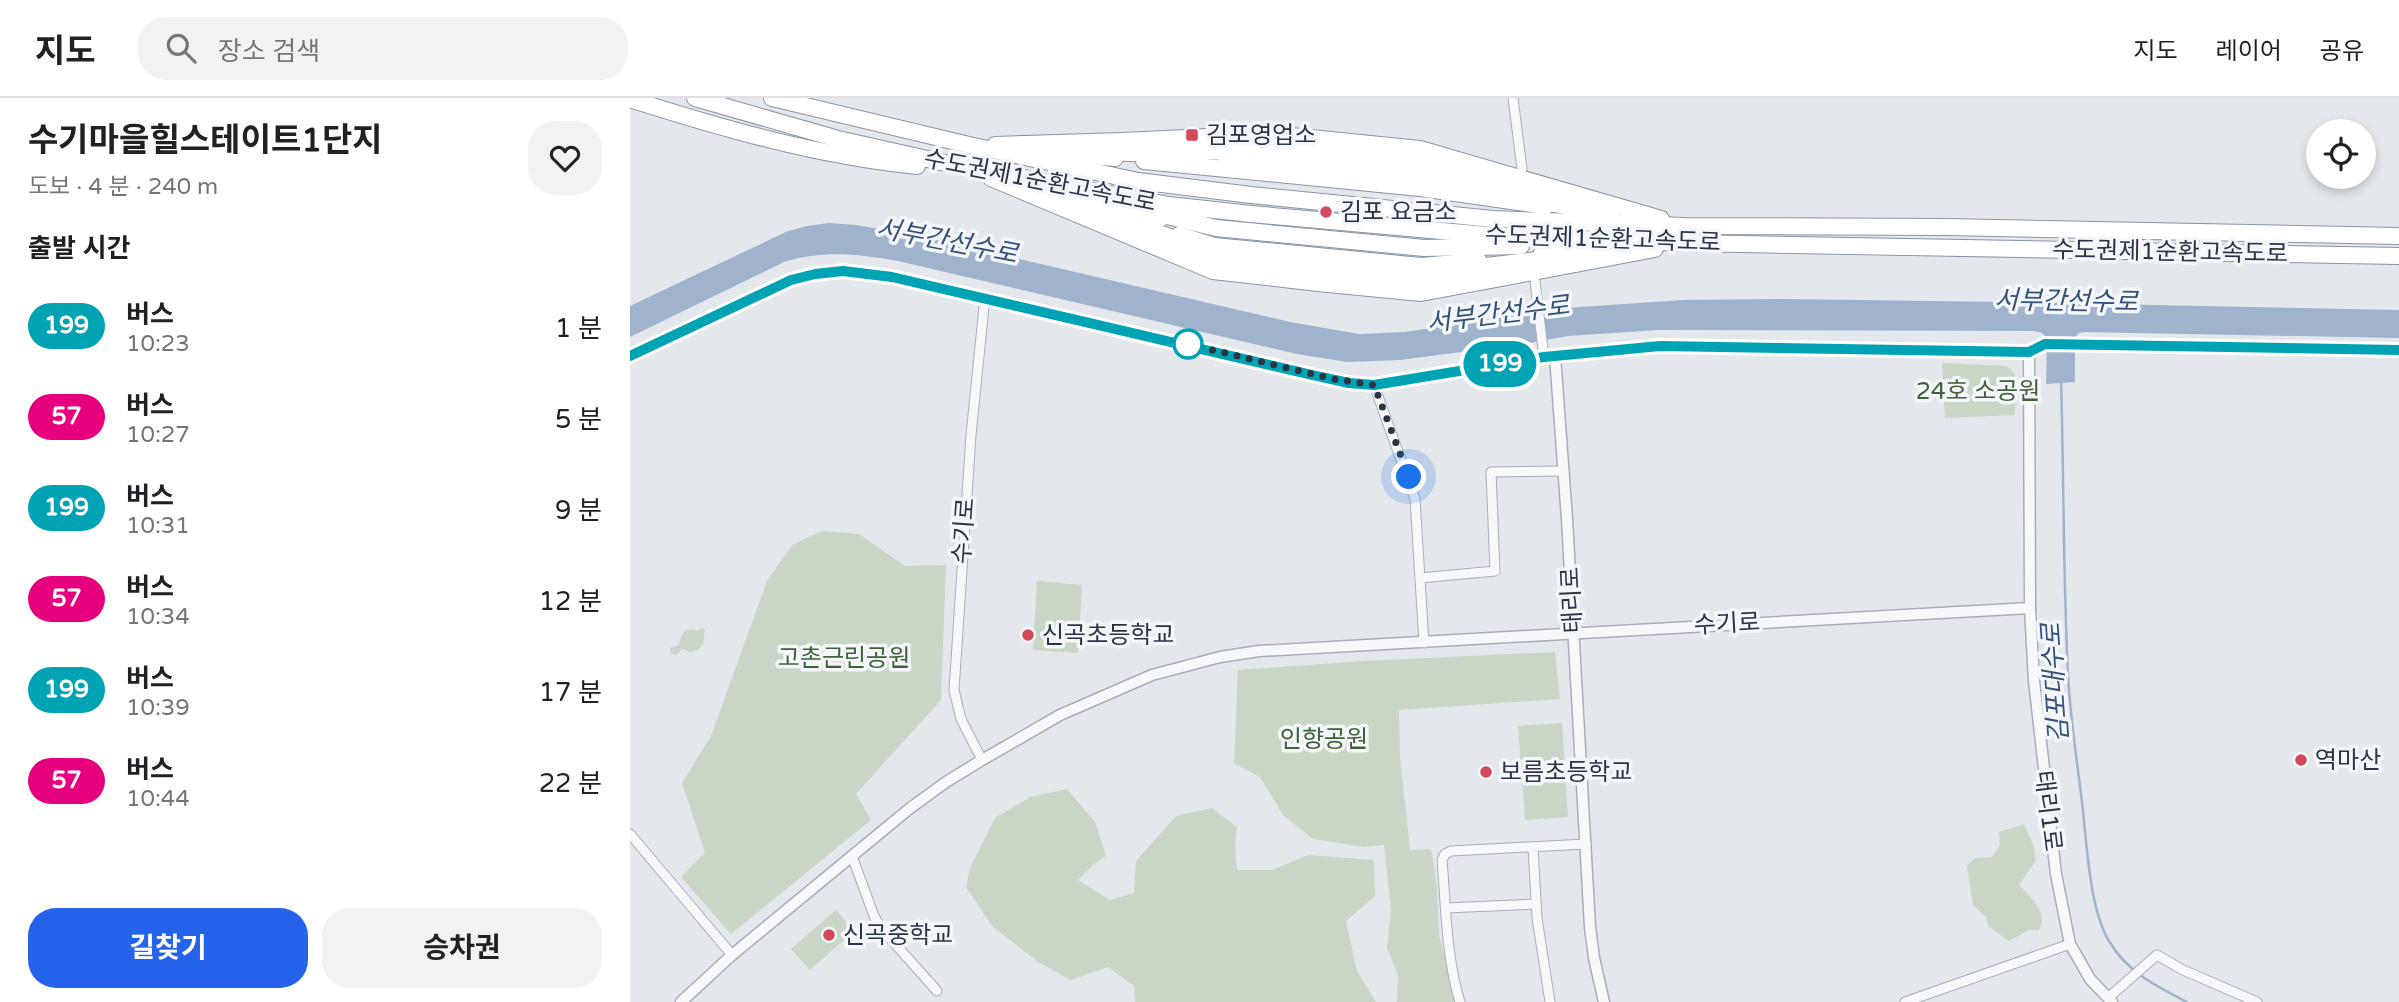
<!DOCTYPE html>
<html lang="ko">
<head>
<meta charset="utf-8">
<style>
  body { margin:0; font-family:"Varela Round","Noto Sans KR",sans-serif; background:#f2f2f2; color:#202124; height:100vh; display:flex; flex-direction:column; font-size:26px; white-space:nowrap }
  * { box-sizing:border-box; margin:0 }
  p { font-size:23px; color:#757577 }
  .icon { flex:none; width:38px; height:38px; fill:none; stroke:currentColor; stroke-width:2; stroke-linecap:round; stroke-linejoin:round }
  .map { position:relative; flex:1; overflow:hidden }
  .details { display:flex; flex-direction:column; background:#fff; width:630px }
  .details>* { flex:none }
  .badge { padding:0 14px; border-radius:23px; font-size:24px; line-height:46px }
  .buttons { position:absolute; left:1676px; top:21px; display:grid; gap:14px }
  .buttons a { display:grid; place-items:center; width:70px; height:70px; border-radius:50%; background:#fff; box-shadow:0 4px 10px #0003; font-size:35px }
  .you { position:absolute; width:35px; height:35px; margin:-18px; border:5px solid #fff; border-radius:50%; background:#1a73e8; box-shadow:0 0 0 10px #1a73e833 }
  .map>.badge { position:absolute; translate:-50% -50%; box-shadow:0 0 0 4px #fff }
  h2 { padding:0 28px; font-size:26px; line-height:63px }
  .round { display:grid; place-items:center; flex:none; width:74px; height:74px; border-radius:28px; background:#f2f2f2 }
  .overview { display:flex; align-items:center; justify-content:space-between; height:119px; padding:0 28px }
  h1 { font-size:33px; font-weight:700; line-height:52px }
  .cta { display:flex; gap:14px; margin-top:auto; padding:14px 28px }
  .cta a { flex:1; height:80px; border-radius:28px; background:#2563eb; color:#fff; font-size:28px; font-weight:700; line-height:80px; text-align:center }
  .cta a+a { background:#f2f2f2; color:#202124 }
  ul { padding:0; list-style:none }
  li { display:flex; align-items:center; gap:21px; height:91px; padding:0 28px }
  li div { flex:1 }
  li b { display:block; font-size:26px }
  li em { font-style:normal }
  li .badge { min-width:77px; font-weight:700; text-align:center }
  header { display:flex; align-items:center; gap:42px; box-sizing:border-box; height:98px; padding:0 35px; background:#fff; border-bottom:2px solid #e0e0e0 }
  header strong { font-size:33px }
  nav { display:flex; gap:38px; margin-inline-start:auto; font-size:24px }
  .search { width:490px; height:63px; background:#f2f2f2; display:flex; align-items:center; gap:18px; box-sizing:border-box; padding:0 24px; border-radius:28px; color:#757577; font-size:26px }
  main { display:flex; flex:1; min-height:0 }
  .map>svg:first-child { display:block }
  .green { fill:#c9d6c5 }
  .water { fill:#9fb4cc }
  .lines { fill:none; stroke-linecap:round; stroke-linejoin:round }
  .stream { stroke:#9fb4cc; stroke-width:2.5 }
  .minor-tunnel { stroke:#bfc3cb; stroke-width:9; stroke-dasharray:9 4.5; stroke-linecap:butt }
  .minor-casing { stroke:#a9aeb7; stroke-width:11 }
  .tertiary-casing { stroke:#a9aeb7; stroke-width:13 }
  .motorway-casing { stroke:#8b94a3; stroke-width:18 }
  .minor { stroke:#f7f8fa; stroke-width:9 }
  .tertiary { stroke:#f7f8fa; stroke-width:10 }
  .motorway { stroke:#fff; stroke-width:16 }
  .line-casing { stroke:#fff; stroke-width:16 }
  .line { stroke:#00a3b4; stroke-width:10 }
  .walk { stroke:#2b3445; stroke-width:7; stroke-dasharray:0 12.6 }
  .poi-dot { fill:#d1495b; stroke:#f4f6f9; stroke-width:2.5 }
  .stop-dot { fill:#fff; stroke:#00a3b4; stroke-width:3.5 }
  .labels { text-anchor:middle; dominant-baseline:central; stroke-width:7; stroke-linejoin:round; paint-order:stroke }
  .poi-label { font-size:24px; fill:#2b3445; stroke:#f4f6f9; text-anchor:start }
  .street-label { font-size:24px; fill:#2b3445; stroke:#f4f6f9 }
  .park-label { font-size:24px; fill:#3f6138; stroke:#f4f6f9 }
  .water-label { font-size:26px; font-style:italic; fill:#34527a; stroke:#f4f6f9 }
</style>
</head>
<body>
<header>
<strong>지도</strong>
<div class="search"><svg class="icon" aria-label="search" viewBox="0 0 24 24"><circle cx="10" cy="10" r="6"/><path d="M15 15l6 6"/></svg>장소 검색</div>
<nav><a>지도</a><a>레이어</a><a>공유</a></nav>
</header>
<main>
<section class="details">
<div class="overview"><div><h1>수기마을힐스테이트1단지</h1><p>도보 · 4 분 · 240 m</p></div><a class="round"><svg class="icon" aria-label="heart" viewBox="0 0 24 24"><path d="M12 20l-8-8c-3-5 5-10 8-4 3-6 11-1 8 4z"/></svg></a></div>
<h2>출발 시간</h2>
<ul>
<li><span class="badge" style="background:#00a3b4;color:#fff">199</span><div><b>버스</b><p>10:23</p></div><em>1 분</em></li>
<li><span class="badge" style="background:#e6007e;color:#fff">57</span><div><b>버스</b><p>10:27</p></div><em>5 분</em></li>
<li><span class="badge" style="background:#00a3b4;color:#fff">199</span><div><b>버스</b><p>10:31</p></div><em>9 분</em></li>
<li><span class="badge" style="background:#e6007e;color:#fff">57</span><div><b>버스</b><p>10:34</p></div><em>12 분</em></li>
<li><span class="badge" style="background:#00a3b4;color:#fff">199</span><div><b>버스</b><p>10:39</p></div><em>17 분</em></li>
<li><span class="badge" style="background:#e6007e;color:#fff">57</span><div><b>버스</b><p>10:44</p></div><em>22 분</em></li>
</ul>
<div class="cta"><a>길찾기</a><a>승차권</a></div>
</section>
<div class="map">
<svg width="1769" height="904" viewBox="0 0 1769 904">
  <rect width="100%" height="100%" fill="#e4e7ec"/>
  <g class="green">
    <path d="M 1312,265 L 1377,268 L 1385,276 L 1385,317 L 1315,320 Z"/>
    <path d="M 192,433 L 229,436 L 275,468 L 316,467 L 311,602 L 226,696 L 241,722 L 101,836 L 51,779 L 75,755 L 52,685 L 81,638 L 137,483 L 162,447 Z"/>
    <path d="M 407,483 L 452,487 L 448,555 L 403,552 Z"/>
    <path d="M 71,530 L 75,532 L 73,546 L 68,552 L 61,554 L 52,551 L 47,557 L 41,556 L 40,550 L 49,547 C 51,536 55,528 68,533 Z"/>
    <path d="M 925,554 L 930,601 L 769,612 L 770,659 L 780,752 L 800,751 L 802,755 L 807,788 L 809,837 L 827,904 L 767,904 L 768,877 L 757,850 L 761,812 L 754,747 L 734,749 L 683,741 L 653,717 L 630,679 L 604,665 L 608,572 L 734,563 Z"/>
    <path d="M 932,625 L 938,719 L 895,722 L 888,628 Z"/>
    <path d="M 437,691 L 465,724 L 476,758 L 463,767 L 448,782 L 480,802 L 504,795 L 506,763 L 546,718 L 582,710 L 607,729 L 605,748 L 607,772 L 642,772 L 678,757 L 744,762 L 745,798 L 716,823 L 727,873 L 746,904 L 505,904 L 504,888 L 478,869 L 441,882 L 408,864 L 362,828 L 336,789 L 340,770 L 365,720 L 400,699 Z"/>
    <path d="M 1394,726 L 1403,746 L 1406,762 L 1389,787 C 1401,800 1418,813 1409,832 L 1399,832 L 1379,843 L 1358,828 L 1356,819 L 1343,807 L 1337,768 L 1345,760 L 1362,759 L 1370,747 L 1369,734 Z"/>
    <path d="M 206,812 L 224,833 L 180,872 L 161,851 Z"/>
  </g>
  <path class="water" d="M 199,125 L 226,127 L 286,137 L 660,224 L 729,236 L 775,234 L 935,210 L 1053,202 L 1151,201 L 1379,204 L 1769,212 L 1769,240 L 1454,234 L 1448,235 L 1445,241 L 1445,284 L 1416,286 L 1417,240 L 1412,235 L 1404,233 L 1028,232 L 938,238 L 899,245 L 770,262 L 717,264 L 667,256 L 268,163 C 228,156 193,152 154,164 L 0,239 L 0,208 L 158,133 L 177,128 Z"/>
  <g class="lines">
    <path class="stream" d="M 1431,283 C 1434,380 1433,478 1438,576 C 1440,621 1448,668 1453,713 C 1457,749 1460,812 1479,843 C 1497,874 1526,888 1557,904"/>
    <path class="minor-tunnel" d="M 896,101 L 903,164"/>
    <defs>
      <g id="minor">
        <path d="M 883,0 L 892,71"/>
        <path d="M 905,183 L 914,259"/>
        <path d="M 1399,254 L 1415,246 L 1769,252"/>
        <path d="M 744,287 L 785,401 L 794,545"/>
        <path d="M 790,480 L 865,473 L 861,374 L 934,373"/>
        <path d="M 352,662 L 331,621 L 324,592 L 341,337 L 355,199"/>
        <path d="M 0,736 L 102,857"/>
        <path d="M 903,749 L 907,820 L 920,904"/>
        <path d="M 222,758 L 244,818 L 251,830 L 307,893"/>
        <path d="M 816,810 L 906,806"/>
        <path d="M 1478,900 L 1527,857 L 1553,872 L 1627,904"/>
        <path d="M 830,904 C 816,859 816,808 812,762 L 815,756 L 821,753 L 956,746"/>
        <path d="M 1275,904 L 1440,846"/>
      </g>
      <g id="tertiary">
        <path d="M 925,258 L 937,421 L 960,829 L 964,860 L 974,904"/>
        <path d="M 0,259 L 161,182 L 185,176 L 213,173 L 262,179 L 682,277 L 719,285 L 744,287 L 914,259 L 1029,248 L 1399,254 L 1400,510 L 1404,583 L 1426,776 L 1440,846 L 1460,881 L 1482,904"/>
        <path d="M 51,904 L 102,857 L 279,711 L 316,684 L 352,662 L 430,617 L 522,577 L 590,559 L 629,553 L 1400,510"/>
      </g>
      <g id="motorway">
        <path d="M 65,0 L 208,41 L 324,67 L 539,107 L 621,116 L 868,138 L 1056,145 L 1769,158"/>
        <path d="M 142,0 L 339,47 L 508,83 L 621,97 L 863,121 L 1054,128 L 1316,129 L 1769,138"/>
        <path d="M 0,1 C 94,31 188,58 287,68"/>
        <path d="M 365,47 L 492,43 L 641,36 L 790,51 L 1031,121"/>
        <path d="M 595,48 C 680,49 765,58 847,78"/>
        <path d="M 517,52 L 607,54"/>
        <path d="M 416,54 L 485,60"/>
        <path d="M 474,54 L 528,56"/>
        <path d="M 596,59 L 795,78 L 838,86"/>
        <path d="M 514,63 L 790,90 L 916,108"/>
        <path d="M 361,80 L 583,173 L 688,185 L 791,195 L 1025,151"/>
        <path d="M 837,81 L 921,99"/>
        <path d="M 423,95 L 482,112"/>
        <path d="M 908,103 L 982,116"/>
        <path d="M 474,106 L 530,121"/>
        <path d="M 468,114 L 549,142"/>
        <path d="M 521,114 L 586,130 L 794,150 L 891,148"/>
        <path d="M 549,137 L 584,148 L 791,168 L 849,163"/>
        <path d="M 539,144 L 583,160 L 790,182 L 859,172"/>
        <path d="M 912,154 L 970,151"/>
        <path d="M 848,169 L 923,160"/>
      </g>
    </defs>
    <use href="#minor" class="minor-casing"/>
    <use href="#tertiary" class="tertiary-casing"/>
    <use href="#motorway" class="motorway-casing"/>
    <use href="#minor" class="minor"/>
    <use href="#tertiary" class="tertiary"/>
    <use href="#motorway" class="motorway"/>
  </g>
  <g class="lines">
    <defs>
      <path id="line" d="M 0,258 L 161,182 L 185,176 L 213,173 L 262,179 L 682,277 L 719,285 L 744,287 L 914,259 L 1030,248 L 1399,254 L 1415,246 L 1769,252"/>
    </defs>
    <use href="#line" class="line-casing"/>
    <use href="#line" class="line"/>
    <path class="walk" d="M 558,246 L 703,281 L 744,287 L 779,379"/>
  </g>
  <g class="poi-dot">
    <rect x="555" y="30" width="14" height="14" rx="3.5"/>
    <circle cx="696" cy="114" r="7"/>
    <circle cx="398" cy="537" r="7"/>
    <circle cx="1671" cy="662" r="7"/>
    <circle cx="856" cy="674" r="7"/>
    <circle cx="199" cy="837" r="7"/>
  </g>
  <circle class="stop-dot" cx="558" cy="246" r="14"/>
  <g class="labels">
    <g class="poi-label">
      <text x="576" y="37">김포영업소</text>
      <text x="710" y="114">김포 요금소</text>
      <text x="412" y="537">신곡초등학교</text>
      <text x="1685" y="662">역마산</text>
      <text x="870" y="674">보름초등학교</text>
      <text x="213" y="837">신곡중학교</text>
    </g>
    <g class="street-label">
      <text transform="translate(410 83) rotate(11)">수도권제1순환고속도로</text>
      <text transform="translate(973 141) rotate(2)">수도권제1순환고속도로</text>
      <text transform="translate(1540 154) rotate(1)">수도권제1순환고속도로</text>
      <text transform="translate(334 433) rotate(-86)">수기로</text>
      <text transform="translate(942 502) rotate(-93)">태리로</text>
      <text transform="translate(1097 526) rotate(-3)">수기로</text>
      <text transform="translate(1418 713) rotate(83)">태리1로</text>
    </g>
    <g class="park-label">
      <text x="1348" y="293">24호 소공원</text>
      <text x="214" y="560">고촌근린공원</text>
      <text x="694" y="641">인향공원</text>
    </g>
    <g class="water-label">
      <text transform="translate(317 143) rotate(11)">서부간선수로</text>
      <text transform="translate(1436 203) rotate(1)">서부간선수로</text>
      <text transform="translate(868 216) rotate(-7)">서부간선수로</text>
      <text transform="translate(1425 585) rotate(-94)">김포대수로</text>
    </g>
  </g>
</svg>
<div class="buttons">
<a><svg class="icon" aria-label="locate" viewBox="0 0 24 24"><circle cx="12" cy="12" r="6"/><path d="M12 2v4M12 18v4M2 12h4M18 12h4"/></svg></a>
</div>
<div class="you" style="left:779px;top:379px"></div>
<b class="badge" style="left:870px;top:266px;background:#00a3b4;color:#fff">199</b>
</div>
</main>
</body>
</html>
